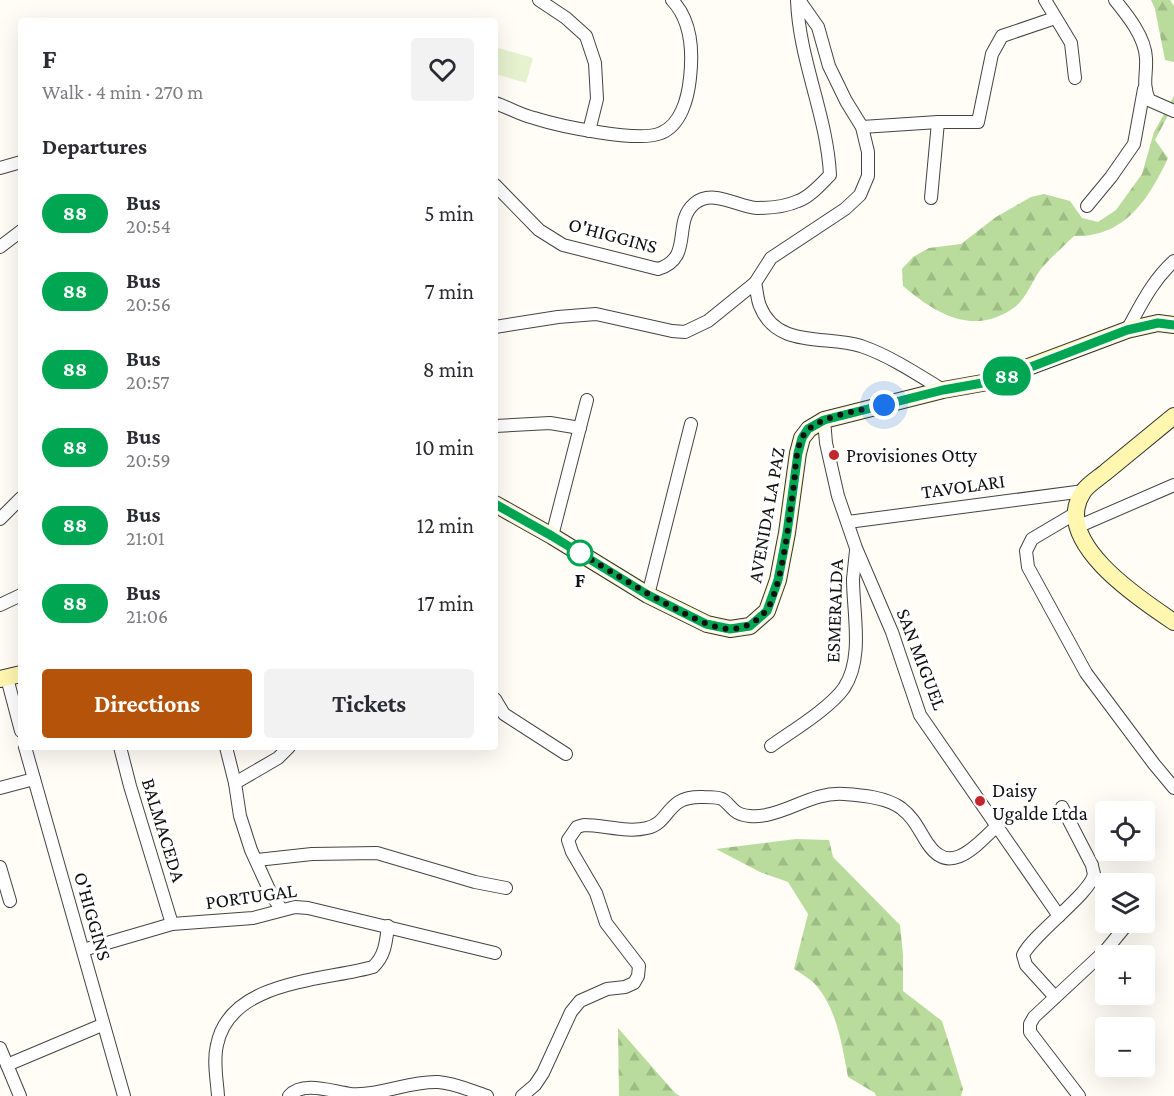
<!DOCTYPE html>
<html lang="en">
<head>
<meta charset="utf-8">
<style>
  body { margin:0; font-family:"Crimson Pro",serif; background:#f2f2f3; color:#2b2b33; height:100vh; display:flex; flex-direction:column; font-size:22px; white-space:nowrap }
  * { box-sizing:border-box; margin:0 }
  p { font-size:20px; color:#7c7c81 }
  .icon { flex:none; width:33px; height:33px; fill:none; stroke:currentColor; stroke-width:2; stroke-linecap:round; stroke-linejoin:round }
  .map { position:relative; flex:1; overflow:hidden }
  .panel { position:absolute; left:18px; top:18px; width:480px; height:732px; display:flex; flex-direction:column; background:#fff; border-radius:6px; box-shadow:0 6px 24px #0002 }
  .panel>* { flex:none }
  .badge { padding:0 12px; border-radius:20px; font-size:21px; line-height:39px }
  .controls { position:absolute; left:1095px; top:801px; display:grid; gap:12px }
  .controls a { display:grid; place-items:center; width:60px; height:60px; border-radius:6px; background:#fff; box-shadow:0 6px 24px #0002; font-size:30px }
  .you { position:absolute; width:30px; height:30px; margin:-15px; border:4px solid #fff; border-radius:50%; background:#1a73e8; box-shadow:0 0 0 9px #1a73e833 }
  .map>.badge { position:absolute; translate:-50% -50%; box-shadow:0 0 0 3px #fff }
  h2 { padding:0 24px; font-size:22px; line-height:54px }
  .round { display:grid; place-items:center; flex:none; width:63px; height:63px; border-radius:6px; background:#f2f2f3 }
  .summary { display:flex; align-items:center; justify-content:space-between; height:102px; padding:0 24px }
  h1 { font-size:28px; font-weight:700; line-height:45px }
  .action { display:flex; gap:12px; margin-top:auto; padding:12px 24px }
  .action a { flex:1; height:69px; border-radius:6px; background:#b45309; color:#fff; font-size:24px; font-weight:700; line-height:69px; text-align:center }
  .action a+a { background:#f2f2f3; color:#2b2b33 }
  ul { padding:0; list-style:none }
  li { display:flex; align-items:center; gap:18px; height:78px; padding:0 24px }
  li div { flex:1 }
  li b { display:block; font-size:22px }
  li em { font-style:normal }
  li .badge { min-width:66px; font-weight:700; text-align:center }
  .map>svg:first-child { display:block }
  .forest { fill:url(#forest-firs) }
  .pitch { fill:#e6f2cf }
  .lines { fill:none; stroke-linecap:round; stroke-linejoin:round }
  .street-casing { stroke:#444; stroke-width:14 }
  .secondary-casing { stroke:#333; stroke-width:18 }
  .street { stroke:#fff; stroke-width:12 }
  .secondary { stroke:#fff6b0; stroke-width:16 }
  .line-casing { stroke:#fff; stroke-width:14 }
  .line { stroke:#00a651; stroke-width:9 }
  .walk { stroke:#111; stroke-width:6; stroke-dasharray:0 10.8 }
  .poi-dot { fill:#c4262e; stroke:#fff; stroke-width:2 }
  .stop-dot { fill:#fff; stroke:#00a651; stroke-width:3 }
  .labels { text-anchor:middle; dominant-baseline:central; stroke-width:6; stroke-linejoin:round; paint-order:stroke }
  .street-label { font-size:20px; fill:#111; stroke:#fff }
  .poi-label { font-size:20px; fill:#111; stroke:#fff; text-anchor:start }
  .stop-label { font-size:20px; font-weight:bold; fill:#111; stroke:#fff }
</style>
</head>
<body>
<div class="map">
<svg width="1174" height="1096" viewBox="0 0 1174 1096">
  <defs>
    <pattern id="forest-firs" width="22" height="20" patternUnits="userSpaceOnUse" patternTransform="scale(1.5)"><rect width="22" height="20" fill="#b9dc9c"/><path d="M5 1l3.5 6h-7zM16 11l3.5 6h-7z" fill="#9ebc85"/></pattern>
  </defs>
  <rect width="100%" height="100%" fill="#fffdf5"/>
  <g class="forest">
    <path d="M 1151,0 L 1170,0 L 1174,6 L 1174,62 L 1165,60 L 1155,9 Z"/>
    <path d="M 1174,96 L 1174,104 L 1155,140 L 1168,158 C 1149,199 1124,238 1074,236 C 1063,247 1051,257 1041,269 C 1032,281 1027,297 1015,307 C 974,337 936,314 903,286 L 902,269 L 913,257 L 929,248 L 961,244 L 996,217 L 1031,197 L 1044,194 L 1070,201 L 1082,218 L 1098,222 L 1116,210 L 1142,174 L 1154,132 Z"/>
    <path d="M 796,839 L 829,840 L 833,857 L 900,925 L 903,955 L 903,991 L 942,1021 L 963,1089 L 961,1096 L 876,1096 L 875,1093 L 848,1077 C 842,1045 837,1008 814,983 C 808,978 801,973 794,969 L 808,914 L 788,882 L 760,872 L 716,849 Z"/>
    <path d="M 618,1028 L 675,1093 L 680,1096 L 619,1096 Z"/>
  </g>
  <path class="pitch" d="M 498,48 L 533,58 L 526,83 L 495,74 L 495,58 Z"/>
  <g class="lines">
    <defs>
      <g id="street">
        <path d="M 539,0 L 566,18 L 586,36 L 595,63 L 597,99 L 589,131"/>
        <path d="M 1045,0 L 1071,43 L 1075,78"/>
        <path d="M 1115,0 C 1128,16 1145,37 1146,58 C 1147,76 1142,82 1149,100 L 1174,111"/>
        <path d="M 495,103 C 508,107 520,115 534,118 C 559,126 639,143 661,133 C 681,125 688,98 690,78 C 693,51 692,21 672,0"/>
        <path d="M 862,127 L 938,122 L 978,122 L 992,54 L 1002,36 L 1055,18"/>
        <path d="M 0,168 L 21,162"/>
        <path d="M 495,185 L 539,230 L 563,245 L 658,269 C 694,258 672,223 694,204 C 712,188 738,207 757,208 C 769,208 787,206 798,201 C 810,197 821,184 830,175 C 827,115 799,60 797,0"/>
        <path d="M 931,198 L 938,122"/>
        <path d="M 1087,206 L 1111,177 L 1134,144 L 1144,89"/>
        <path d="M 0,247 L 21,231"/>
        <path d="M 755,283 C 757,290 757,299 760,306 C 777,349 826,335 861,346 C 890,356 917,374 943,390"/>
        <path d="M 495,327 L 558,317 L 596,314 L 672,331 L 685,332 L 708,321 L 755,283 L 771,258 L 845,209 L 860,195 L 868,176 L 868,152 L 862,127 L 846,101 L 829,66 L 818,27 L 799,0"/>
        <path d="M 1127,330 C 1141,305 1152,281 1174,261"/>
        <path d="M 824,420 L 826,443 L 838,496 L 856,548 L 892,632 L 920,715 L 1059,916"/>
        <path d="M 495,426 L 550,423 L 580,428"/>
        <path d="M 1076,513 L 1032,539 L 1026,551 L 1028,567 L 1086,673 L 1154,764 L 1174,788"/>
        <path d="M 0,519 L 21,498"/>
        <path d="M 848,522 L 1084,491"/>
        <path d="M 1077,527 L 1174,485"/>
        <path d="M 552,536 L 587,400"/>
        <path d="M 648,595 L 691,424"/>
        <path d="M 0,605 L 21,595"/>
        <path d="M 7,678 L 21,731"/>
        <path d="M 495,699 L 504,714 L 566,754"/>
        <path d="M 771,746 C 792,731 830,708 844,688 C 864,658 853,613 853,579 C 854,570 855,560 856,551"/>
        <path d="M 25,747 L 124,1096"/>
        <path d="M 120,747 L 130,786 L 172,924"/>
        <path d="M 226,747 L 235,783 L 240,816 L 251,850 L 272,896 L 282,910"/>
        <path d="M 235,783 L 278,758 L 289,747"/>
        <path d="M 0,788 L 34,779"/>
        <path d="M 257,860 L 312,854 L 377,853 L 475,882 L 506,888"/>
        <path d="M 0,867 L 10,901"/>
        <path d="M 1144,905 L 1145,904"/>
        <path d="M 83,950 L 172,924 L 253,918 L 295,907 L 308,908 L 495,953"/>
        <path d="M 1055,997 L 1026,965 L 1023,955 C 1033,934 1091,893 1094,874 C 1094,874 1092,866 1092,865 L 1062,807"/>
        <path d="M 0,1048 L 20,1096"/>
        <path d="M 7,1065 L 102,1025"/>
        <path d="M 218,1096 C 217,1080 213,1061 217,1045 C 230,980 323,981 373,967 C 385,956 386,942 388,926"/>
        <path d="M 289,1096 C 303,1080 333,1092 351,1094 C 381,1096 408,1081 438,1082 C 455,1083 471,1091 487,1096"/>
        <path d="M 522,1096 L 535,1085 L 543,1073 L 571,1012 L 580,1001 L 607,989 L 625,987 L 634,983 L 638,976 L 639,966 L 606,923 L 596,893 L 572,852 L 568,840 L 577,827 L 584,825 C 604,825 627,833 647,828 C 672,822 665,795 704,797 C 709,797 717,797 722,799 C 727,802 731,808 735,811 C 742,817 757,817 766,815 C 793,810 814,792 844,794 C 861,795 886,797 901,808 C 915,819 918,829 928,844 C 951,878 978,843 997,826"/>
        <path d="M 1079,1096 L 1030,1032 L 1030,1024 L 1034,1017 L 1106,950 L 1129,922"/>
      </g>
      <g id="secondary">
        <path d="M 1174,416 C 1152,434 1129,453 1107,471 C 1099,478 1088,484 1083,492 C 1050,541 1141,600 1174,622"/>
        <path d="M 495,504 L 552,536 L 648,595 L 707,624 L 730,629 L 750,626 L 767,611 L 778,580 L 787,533 L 798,453 L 802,438 L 809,429 L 824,420 L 943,390 L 988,382 L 1127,330 L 1158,323 L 1174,325"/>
        <path d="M 0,679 L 21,674"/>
      </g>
    </defs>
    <use href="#street" class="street-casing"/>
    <use href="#secondary" class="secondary-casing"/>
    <use href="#street" class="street"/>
    <use href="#secondary" class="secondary"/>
  </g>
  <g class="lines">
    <defs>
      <path id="line" d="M 495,504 L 552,536 L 648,595 L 706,624 L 730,629 L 750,626 L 767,611 L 778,580 L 787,533 L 798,453 L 802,438 L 808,429 L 824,420 L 943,390 L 988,382 L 1010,375 L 1127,330 L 1158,323 L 1174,325"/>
    </defs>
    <use href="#line" class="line-casing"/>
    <use href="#line" class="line"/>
    <path class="walk" d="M 580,553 L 572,548 C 607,569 641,591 678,610 C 694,618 711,628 729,629 C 743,629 756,623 765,612 C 782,593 790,511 794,484 C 796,467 795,439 810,428 C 827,415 862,410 884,405"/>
  </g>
  <g class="poi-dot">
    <circle cx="834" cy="455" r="6"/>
    <circle cx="980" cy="801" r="6"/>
  </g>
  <circle class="stop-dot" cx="580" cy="553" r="12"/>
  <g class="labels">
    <g class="street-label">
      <text transform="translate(613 235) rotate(15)">O'HIGGINS</text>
      <text transform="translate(963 486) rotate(-8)">TAVOLARI</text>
      <text transform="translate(766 515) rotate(-80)">AVENIDA LA PAZ</text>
      <text transform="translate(834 611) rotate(-88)">ESMERALDA</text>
      <text transform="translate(922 659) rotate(69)">SAN MIGUEL</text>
      <text transform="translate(164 830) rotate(73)">BALMACEDA</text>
      <text transform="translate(251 896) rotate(-8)">PORTUGAL</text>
      <text transform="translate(93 916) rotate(74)">O'HIGGINS</text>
    </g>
    <g class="poi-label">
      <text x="846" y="455">Provisiones Otty</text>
      <text x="992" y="790">Daisy<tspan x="992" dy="23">Ugalde Ltda</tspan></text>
    </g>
    <g class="stop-label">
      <text x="580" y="580">F</text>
    </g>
  </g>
</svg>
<div class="controls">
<a><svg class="icon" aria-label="locate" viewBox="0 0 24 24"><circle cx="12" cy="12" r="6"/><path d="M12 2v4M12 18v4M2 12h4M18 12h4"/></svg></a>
<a><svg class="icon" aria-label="layers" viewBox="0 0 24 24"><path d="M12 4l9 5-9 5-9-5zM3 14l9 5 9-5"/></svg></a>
<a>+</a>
<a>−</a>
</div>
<div class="you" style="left:884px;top:405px"></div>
<b class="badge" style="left:1007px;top:376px;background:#00a651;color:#fff">88</b>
<section class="panel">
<div class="summary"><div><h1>F</h1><p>Walk · 4 min · 270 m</p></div><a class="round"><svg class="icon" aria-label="heart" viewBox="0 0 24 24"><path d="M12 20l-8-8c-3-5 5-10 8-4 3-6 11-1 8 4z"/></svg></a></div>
<h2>Departures</h2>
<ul>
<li><span class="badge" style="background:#00a651;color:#fff">88</span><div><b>Bus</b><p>20:54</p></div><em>5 min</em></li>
<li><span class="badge" style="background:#00a651;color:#fff">88</span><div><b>Bus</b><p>20:56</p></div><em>7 min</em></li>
<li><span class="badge" style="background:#00a651;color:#fff">88</span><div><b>Bus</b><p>20:57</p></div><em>8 min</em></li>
<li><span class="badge" style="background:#00a651;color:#fff">88</span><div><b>Bus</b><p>20:59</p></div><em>10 min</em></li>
<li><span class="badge" style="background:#00a651;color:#fff">88</span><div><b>Bus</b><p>21:01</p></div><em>12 min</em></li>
<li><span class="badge" style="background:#00a651;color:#fff">88</span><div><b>Bus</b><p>21:06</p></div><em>17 min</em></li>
</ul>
<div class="action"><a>Directions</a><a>Tickets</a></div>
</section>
</div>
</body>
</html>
